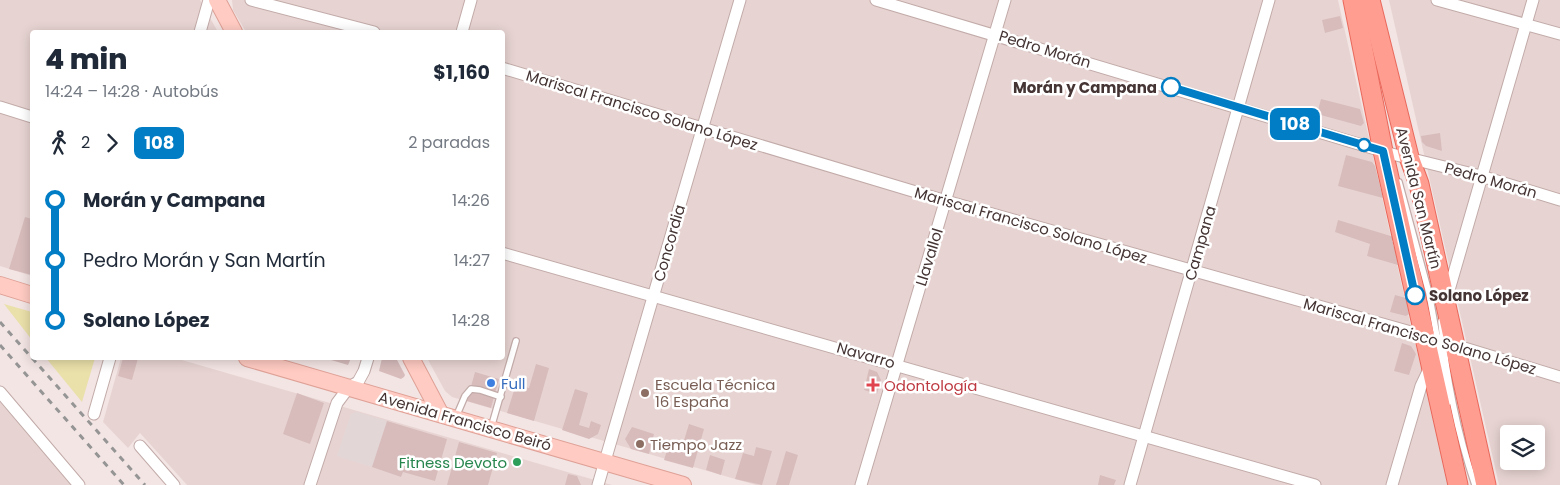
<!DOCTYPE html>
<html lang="es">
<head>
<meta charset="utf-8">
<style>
  body { margin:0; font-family:Poppins,sans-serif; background:#f6f6f7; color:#1f2937; height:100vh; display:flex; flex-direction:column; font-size:19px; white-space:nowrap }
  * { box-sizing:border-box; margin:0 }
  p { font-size:16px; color:#747a83 }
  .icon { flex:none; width:28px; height:28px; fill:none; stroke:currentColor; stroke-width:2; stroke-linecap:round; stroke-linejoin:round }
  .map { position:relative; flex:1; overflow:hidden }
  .details { position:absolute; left:30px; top:30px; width:475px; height:330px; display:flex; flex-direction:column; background:#fff; border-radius:5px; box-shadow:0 2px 12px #0003 }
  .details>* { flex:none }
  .badge { padding:0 10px; border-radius:8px; font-size:18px; line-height:32px }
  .buttons { position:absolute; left:1500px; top:425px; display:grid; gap:10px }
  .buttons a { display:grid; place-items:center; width:45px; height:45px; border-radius:5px; background:#fff; box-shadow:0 2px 12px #0003; font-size:25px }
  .map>.badge { position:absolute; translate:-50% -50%; box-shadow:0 0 0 2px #fff }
  .legs { display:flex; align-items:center; gap:8px; height:55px; padding:0 15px; font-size:16px }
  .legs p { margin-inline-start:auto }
  .summary { display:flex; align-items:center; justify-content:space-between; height:85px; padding:0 15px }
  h1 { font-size:28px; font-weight:800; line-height:38px }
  ul { padding:0 15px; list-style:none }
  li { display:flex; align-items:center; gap:18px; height:60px; font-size:19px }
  li i { display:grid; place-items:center; width:8px; height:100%; margin:0 6px; background:currentColor }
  li i::after { content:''; width:12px; height:12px; margin:-6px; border:4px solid; border-radius:50%; background:#fff }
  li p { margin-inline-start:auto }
  li:first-child i { background:linear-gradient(#0000 50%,currentColor 0) }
  li:last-child i { background:linear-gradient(currentColor 50%,#0000 0) }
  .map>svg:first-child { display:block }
  .residential { fill:#e7d4d2; fill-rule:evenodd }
  .industrial { fill:#e2d6d7 }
  .green { fill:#eae0aa }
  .building { fill:#d8bcbc }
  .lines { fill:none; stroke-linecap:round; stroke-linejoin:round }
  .lane-casing { stroke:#c2aba9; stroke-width:8 }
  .street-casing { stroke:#c2aba9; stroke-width:13 }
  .secondary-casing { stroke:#dfa197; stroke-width:18 }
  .primary-casing { stroke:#e9695c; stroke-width:21 }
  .lane { stroke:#fff; stroke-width:5.5 }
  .street { stroke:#fff; stroke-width:11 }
  .secondary { stroke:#ffcbc2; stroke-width:16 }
  .primary { stroke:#ff9d91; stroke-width:19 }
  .rail { stroke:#959595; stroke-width:3; stroke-dasharray:6 6; stroke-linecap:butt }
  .line-1-casing { stroke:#fff; stroke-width:11 }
  .line-1 { stroke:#007dc5; stroke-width:8 }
  .stop-1-dot { fill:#fff; stroke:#007dc5; stroke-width:2.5 }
  .shop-dot { fill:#3f7fe0; stroke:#fff; stroke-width:2 }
  .health-dot { fill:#e0444e; stroke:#fff; stroke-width:2 }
  .education-dot { fill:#8d6e63; stroke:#fff; stroke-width:2 }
  .leisure-dot { fill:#2e9e5b; stroke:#fff; stroke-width:2 }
  .labels { text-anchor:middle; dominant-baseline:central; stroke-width:5; stroke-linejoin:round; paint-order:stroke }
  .street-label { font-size:15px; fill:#453434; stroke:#fff }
  .stop-label { font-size:15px; font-weight:bold; fill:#453434; stroke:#fff; text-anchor:end }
  .shop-label { font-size:15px; fill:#366cbe; stroke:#fff; text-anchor:start }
  .education-label { font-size:15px; fill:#785e54; stroke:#fff; text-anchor:start }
  .health-label { font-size:15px; fill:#be3a42; stroke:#fff; text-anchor:start }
  .leisure-label { font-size:15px; fill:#27864d; stroke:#fff; text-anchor:end }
</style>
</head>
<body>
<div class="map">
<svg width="1560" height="485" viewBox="0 0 1560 485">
  <rect width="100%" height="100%" fill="#f3e5e4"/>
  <g class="residential">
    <path d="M 0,0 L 200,0 L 218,32 L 32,32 L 32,276 L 0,266 Z"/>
    <path d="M 232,0 L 1338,0 L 1410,322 L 1450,485 L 756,485 L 452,397 L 445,391 L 427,358 L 502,358 L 502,32 L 246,32 L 233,10 Z"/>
    <path d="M 1389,0 L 1560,0 L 1560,485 L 1499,485 ZM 1509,434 L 1536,434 L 1536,461 L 1509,461 Z"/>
    <path d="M 121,358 L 175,358 L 612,485 L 187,485 L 140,433 L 128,448 L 103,422 Z"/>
    <path d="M 0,402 L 73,485 L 0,485 Z"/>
  </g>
  <path class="industrial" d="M 357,412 L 387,421 L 372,467 L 337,456 L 351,414 Z"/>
  <g class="green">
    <path d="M 4,304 L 32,312 L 32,340 Z"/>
    <path d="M 46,358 L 95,358 L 82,402 Z"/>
  </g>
  <g class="building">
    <path d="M 1340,16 L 1343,28 L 1325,33 L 1322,20 Z"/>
    <path d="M 1321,99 L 1360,109 L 1364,123 L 1361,126 L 1317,114 Z"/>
    <path d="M 1440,133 L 1442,151 L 1426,146 L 1422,142 L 1421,136 Z"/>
    <path d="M 1346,155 L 1372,162 L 1375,166 L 1383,198 L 1338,186 Z"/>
    <path d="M 25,217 L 32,219 L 32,275 L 9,269 Z"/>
    <path d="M 1338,220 L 1394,237 L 1392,242 L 1394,242 L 1393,246 L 1396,247 L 1398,265 L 1367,256 L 1370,244 L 1335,232 Z"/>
    <path d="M 1395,295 L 1406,298 L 1409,314 L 1406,316 L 1390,312 Z"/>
    <path d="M 1402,343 L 1411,346 L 1416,354 L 1409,375 L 1394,371 Z"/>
    <path d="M 123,358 L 138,358 L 132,380 L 118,376 Z"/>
    <path d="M 332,358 L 351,358 L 348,365 L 331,360 Z"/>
    <path d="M 382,358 L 396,358 L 405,375 L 404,377 L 401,379 L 379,371 Z"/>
    <path d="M 536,364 L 549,368 L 534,421 L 507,413 L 516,384 L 529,388 Z"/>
    <path d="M 869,369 L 877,372 L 881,380 L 877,394 L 864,390 Z"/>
    <path d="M 475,372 L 499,379 L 491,408 L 467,401 Z"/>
    <path d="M 575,389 L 588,393 L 579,425 L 589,428 L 591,421 L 601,425 L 598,434 L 589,439 L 562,430 Z"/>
    <path d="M 297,393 L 324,403 L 310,444 L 283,434 Z"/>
    <path d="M 387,421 L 447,439 L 435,481 L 403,472 L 401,477 L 372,467 Z"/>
    <path d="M 689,424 L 704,429 L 693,468 L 664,460 L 669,444 L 682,447 Z"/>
    <path d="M 632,427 L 654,434 L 649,454 L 631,449 L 625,439 Z"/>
    <path d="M 459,442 L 497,453 L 488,485 L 447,485 Z"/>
    <path d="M 756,447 L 772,451 L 762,485 L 735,479 L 743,453 L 754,456 Z"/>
    <path d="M 786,451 L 798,455 L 789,485 L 776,485 Z"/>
    <path d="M 710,455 L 725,460 L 721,475 L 706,470 Z"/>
    <path d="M 568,474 L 577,476 L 581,485 L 565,485 Z"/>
    <path d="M 1100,475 L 1116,480 L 1114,485 L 1098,485 Z"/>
  </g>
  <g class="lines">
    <defs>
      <g id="lane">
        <path d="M 1399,182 L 1429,293 L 1449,402"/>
        <path d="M 1441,321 C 1446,377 1457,432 1475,485"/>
        <path d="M 456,417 L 465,396 L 471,389 L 480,390 L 501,397"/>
        <path d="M 491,428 L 516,341"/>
      </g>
      <g id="street">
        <path d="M 251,0 L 374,32"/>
        <path d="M 876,0 L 1392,154 L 1481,176 L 1560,200"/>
        <path d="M 1437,0 L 1560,34"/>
        <path d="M 200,32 L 209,0"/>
        <path d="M 462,32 L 471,0"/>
        <path d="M 502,68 L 946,201 L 1425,336 L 1560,377"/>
        <path d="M 0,107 L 32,117"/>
        <path d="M 502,253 L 1315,485"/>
        <path d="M 1447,297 L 1533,0"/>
        <path d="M 0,392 L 79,485"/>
        <path d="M 94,414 L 110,358"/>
        <path d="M 140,446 L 174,485"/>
        <path d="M 310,485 L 337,403 L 349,387 L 358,382 L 364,371 L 368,358"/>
        <path d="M 598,485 L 740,0"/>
        <path d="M 861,485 L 1005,0"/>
        <path d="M 1130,485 L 1269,0"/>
        <path d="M 1392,485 L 1421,386 L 1430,367"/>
      </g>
      <g id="secondary">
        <path d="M 217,0 L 234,32"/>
        <path d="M 0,285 L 32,295"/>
        <path d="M 247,358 L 683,485"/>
        <path d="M 411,358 L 440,413"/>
      </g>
      <g id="primary">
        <path d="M 1353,0 L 1383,151 L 1458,485"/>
        <path d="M 1370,0 L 1409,157 L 1419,184 L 1486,485"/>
      </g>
    </defs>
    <use href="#lane" class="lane-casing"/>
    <use href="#street" class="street-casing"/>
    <use href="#secondary" class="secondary-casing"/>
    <use href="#primary" class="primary-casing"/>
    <use href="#lane" class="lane"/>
    <use href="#street" class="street"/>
    <use href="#secondary" class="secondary"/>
    <use href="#primary" class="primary"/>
    <g class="rail">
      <path d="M 0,322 L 145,485"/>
      <path d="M 0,345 L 124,485"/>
    </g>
  </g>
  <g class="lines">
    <defs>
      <path id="line-1" d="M 1171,87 L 1383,151 L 1415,295"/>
    </defs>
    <use href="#line-1" class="line-1-casing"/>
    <use href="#line-1" class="line-1"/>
  </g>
  <g class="stop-1-dot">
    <circle cx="1171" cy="87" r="9"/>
    <circle cx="1364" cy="145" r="6"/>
    <circle cx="1415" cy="295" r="9"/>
  </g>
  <circle class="shop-dot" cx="491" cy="383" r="5"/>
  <path class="health-dot" d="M870.5 377.5h5v5h5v5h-5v5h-5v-5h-5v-5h5z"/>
  <g class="education-dot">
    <circle cx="645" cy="393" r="5"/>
    <circle cx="640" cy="444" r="5"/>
  </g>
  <circle class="leisure-dot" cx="517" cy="462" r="5"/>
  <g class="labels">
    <g class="street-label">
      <text transform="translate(1045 49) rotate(17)">Pedro Morán</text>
      <text transform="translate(642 110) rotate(17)">Mariscal Francisco Solano López</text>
      <text transform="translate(1491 180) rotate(16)">Pedro Morán</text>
      <text transform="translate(1419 198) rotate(76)">Avenida San Martín</text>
      <text transform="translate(1031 225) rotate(16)">Mariscal Francisco Solano López</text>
      <text transform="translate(669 243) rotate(-74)">Concordia</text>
      <text transform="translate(1200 243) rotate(-74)">Campana</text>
      <text transform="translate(929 257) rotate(-73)">Llavallol</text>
      <text transform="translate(1420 336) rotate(16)">Mariscal Francisco Solano López</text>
      <text transform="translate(866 355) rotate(16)">Navarro</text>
      <text transform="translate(465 421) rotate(16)">Avenida Francisco Beiró</text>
    </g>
    <g class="stop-label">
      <text x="1157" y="87">Morán y Campana</text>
      <text x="1429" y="295" text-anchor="start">Solano López</text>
    </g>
    <g class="shop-label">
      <text x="501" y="383">Full</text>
    </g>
    <g class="education-label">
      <text x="655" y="384">Escuela Técnica<tspan x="655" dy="17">16 España</tspan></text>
      <text x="650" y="444">Tiempo Jazz</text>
    </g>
    <g class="health-label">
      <text x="884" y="385">Odontología</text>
    </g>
    <g class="leisure-label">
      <text x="507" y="462">Fitness Devoto</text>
    </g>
  </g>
</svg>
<div class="buttons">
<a><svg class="icon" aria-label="layers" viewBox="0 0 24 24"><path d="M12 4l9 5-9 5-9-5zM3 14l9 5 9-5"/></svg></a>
</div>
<b class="badge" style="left:1295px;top:124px;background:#007dc5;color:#fff">108</b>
<section class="details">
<div class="summary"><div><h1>4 min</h1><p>14:24 – 14:28 · Autobús</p></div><b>$1,160</b></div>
<div class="legs"><svg class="icon" aria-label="walk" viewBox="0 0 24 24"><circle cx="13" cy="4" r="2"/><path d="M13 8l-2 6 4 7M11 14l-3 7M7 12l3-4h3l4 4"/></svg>2<svg class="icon" aria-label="forward" viewBox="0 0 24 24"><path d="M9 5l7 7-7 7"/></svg><b class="badge" style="background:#007dc5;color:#fff">108</b><p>2 paradas</p></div>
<ul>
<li><i style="color:#007dc5"></i><b>Morán y Campana</b><p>14:26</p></li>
<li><i style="color:#007dc5"></i><span>Pedro Morán y San Martín</span><p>14:27</p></li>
<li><i style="color:#007dc5"></i><b>Solano López</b><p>14:28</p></li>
</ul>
</section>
</div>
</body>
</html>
